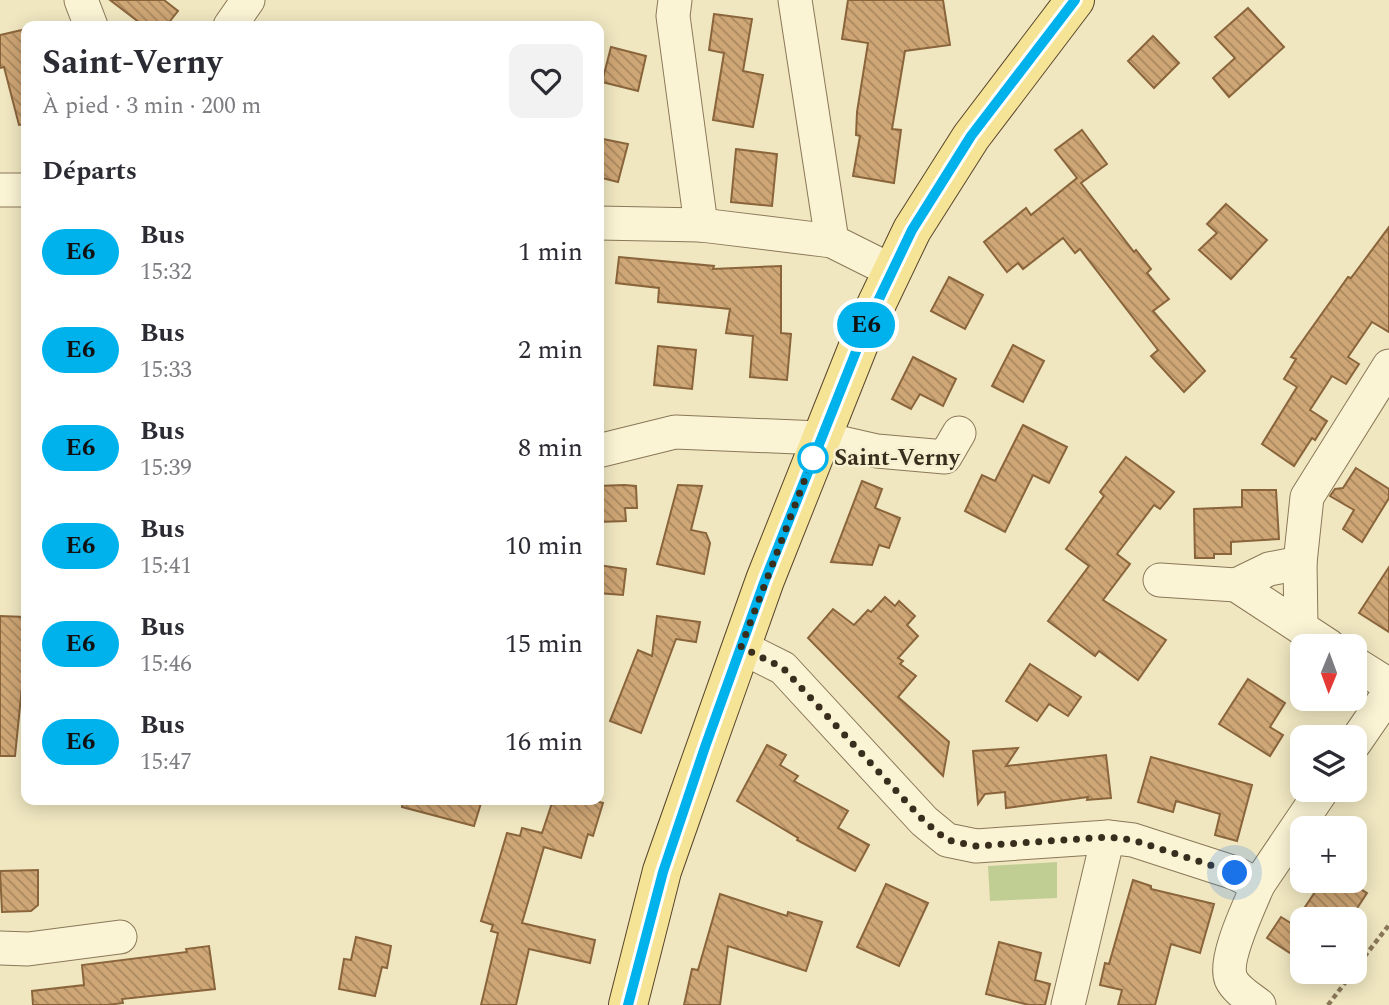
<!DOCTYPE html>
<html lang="fr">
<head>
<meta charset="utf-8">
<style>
  body { margin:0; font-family:Spectral,serif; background:#f2f2f3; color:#2b2b33; height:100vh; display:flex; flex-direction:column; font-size:26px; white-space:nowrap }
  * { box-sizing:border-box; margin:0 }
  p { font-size:23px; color:#7c7c81 }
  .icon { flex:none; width:38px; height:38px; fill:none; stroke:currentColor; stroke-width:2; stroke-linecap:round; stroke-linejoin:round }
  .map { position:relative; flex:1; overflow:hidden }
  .side { position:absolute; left:21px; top:21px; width:583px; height:784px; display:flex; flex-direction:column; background:#fff; border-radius:14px; box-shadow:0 4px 18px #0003 }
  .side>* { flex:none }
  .badge { padding:0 14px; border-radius:23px; font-size:24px; line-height:46px }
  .needle { width:46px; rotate:181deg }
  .controls { position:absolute; left:1290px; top:634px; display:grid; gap:14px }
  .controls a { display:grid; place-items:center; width:77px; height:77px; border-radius:14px; background:#fff; box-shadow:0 4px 18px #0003; font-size:35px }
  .you { position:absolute; width:35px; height:35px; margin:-18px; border:5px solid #fff; border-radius:50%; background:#1a73e8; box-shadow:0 0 0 10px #1a73e833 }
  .map>.badge { position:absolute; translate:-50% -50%; box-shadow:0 0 0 4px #fff }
  h2 { padding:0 21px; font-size:26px; line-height:63px }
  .round { display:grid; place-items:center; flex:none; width:74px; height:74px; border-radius:14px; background:#f2f2f3 }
  .summary { display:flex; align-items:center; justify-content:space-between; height:119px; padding:0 21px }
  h1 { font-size:33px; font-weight:700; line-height:52px }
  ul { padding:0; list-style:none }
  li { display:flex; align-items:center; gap:21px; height:98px; padding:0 21px }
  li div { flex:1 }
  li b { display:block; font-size:26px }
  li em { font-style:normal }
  li .badge { min-width:77px; font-weight:700; text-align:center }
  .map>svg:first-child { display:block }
  .pitch { fill:#c0ce94 }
  .building { fill:url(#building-back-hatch); stroke:#8a653c; stroke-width:2 }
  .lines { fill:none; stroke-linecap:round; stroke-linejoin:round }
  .minor-casing { stroke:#8a7858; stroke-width:35 }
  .major-casing { stroke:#57452c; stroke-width:40 }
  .path { stroke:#8a7858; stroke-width:4.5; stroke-dasharray:5 3.5; stroke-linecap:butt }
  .minor { stroke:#faf3d4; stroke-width:33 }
  .major { stroke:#f5e396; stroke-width:38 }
  .line-casing { stroke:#fff; stroke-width:16 }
  .line { stroke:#00b2ec; stroke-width:10 }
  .walk { stroke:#392e1d; stroke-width:7; stroke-dasharray:0 12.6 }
  .stop-dot { fill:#fff; stroke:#00b2ec; stroke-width:3.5 }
  .labels { text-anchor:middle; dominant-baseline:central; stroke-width:5; stroke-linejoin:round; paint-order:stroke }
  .stop-label { font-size:23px; font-weight:bold; fill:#392e1d; stroke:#f7f0d0; text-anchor:start }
</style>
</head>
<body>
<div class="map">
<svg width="1389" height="1005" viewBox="0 0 1389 1005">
  <defs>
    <pattern id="building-back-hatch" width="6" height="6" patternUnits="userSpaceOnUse" patternTransform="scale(1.75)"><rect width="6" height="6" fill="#cfa675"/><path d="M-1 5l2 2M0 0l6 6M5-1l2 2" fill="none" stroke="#a9885f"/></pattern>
  </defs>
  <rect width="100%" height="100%" fill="#f0e7c1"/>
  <path class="pitch" d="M 1057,862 L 1057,898 L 990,901 L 988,866 Z"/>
  <g class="building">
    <path d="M 110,0 L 164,0 L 178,11 L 166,26 L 144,26 Z"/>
    <path d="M 848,0 L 943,0 L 950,45 L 905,51 L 892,129 L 901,130 L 894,183 L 853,176 L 860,136 L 856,135 L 857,112 L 868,43 L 842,39 Z"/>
    <path d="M 1248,8 L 1284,47 L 1229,97 L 1213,78 L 1235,58 L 1215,37 Z"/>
    <path d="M 714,14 L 752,19 L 743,71 L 763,75 L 753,127 L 713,120 L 724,53 L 709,50 Z"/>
    <path d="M 26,29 L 26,124 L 19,125 L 4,67 L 0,68 L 0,35 Z"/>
    <path d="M 1153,36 L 1179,63 L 1154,88 L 1128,61 Z"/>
    <path d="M 611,47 L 646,56 L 638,91 L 602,82 Z"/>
    <path d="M 1082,130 L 1107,164 L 1081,183 L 1134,252 L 1136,250 L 1151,269 L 1147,273 L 1169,299 L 1153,311 L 1205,371 L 1184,392 L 1151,356 L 1158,350 L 1080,249 L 1075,253 L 1063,238 L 1023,269 L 1018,263 L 1007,272 L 984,242 L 1026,208 L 1031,215 L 1077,178 L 1055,150 Z"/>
    <path d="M 598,138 L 628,144 L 618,182 L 598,177 Z"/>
    <path d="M 736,149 L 777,154 L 772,206 L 731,202 Z"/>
    <path d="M 1226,204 L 1267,240 L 1231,279 L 1199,250 L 1217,233 L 1207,224 Z"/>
    <path d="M 1389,227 L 1389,332 L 1372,322 L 1348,357 L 1359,364 L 1346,384 L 1332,376 L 1310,410 L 1327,421 L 1315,440 L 1312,438 L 1294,466 L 1262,444 L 1297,387 L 1284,379 L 1296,359 L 1291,357 L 1348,277 L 1351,278 Z"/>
    <path d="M 619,257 L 714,266 L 713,269 L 781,266 L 781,333 L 791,334 L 787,380 L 750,377 L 753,336 L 726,333 L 730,309 L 658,302 L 659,288 L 616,283 Z"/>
    <path d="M 949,277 L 983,295 L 965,329 L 931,311 Z"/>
    <path d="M 1013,345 L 1044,361 L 1023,402 L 992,386 Z"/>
    <path d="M 658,346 L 696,350 L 692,389 L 654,385 Z"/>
    <path d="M 913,357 L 956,379 L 943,406 L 920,394 L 911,409 L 892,399 Z"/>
    <path d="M 1023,425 L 1067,447 L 1049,483 L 1033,475 L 1005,532 L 965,511 L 982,475 L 995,481 Z"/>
    <path d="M 1126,457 L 1174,492 L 1160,509 L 1154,505 L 1117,554 L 1130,564 L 1103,600 L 1166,640 L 1138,680 L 1099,651 L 1095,656 L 1048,621 L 1089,566 L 1066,549 L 1104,496 L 1100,492 Z"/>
    <path d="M 1356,468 L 1389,489 L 1389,498 L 1362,542 L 1343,529 L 1354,510 L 1330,496 L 1335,489 L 1343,488 Z"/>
    <path d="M 862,481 L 882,489 L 875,508 L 900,518 L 889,548 L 879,545 L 872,565 L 831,562 Z"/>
    <path d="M 624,485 L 636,486 L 637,508 L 625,508 L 626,521 L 598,522 L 598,486 Z"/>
    <path d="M 678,485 L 702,486 L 691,530 L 706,533 L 710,543 L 704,574 L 657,564 Z"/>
    <path d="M 1242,490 L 1276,490 L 1279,539 L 1231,542 L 1231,554 L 1214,554 L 1214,558 L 1195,558 L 1194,509 L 1242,507 Z"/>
    <path d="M 598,565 L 626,569 L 623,595 L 598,593 Z"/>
    <path d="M 1389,567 L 1389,632 L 1359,613 Z"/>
    <path d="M 885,597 L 895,606 L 899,601 L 915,616 L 907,625 L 918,636 L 898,658 L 903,661 L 900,664 L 916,676 L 898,697 L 949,742 L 943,776 L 808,638 L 833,609 L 854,625 L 868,610 L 871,612 Z"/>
    <path d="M 0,616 L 26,617 L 26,667 L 24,667 L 15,756 L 0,756 Z"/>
    <path d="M 657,616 L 700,622 L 696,642 L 676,639 L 641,733 L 610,721 L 638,650 L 652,656 Z"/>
    <path d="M 1030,664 L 1081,697 L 1068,716 L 1049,704 L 1037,721 L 1006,701 Z"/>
    <path d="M 1248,679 L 1285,703 L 1270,727 L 1283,735 L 1270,756 L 1219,724 Z"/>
    <path d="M 767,745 L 786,755 L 780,765 L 798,776 L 794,781 L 848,811 L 838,828 L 869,845 L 855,871 L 797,840 L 798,838 L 737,801 Z"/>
    <path d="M 1018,748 L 1006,766 L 1106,755 L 1111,798 L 1087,800 L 1088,797 L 1006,808 L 1005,792 L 985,794 L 978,804 L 973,751 Z"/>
    <path d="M 1151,757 L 1252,785 L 1237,841 L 1215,835 L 1220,814 L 1176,801 L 1173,812 L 1138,802 Z"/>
    <path d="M 403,800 L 482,800 L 474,826 L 402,807 Z"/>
    <path d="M 553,800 L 591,800 L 603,803 L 593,836 L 588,834 L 581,858 L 544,847 L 522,923 L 595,940 L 590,963 L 529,949 L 516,1005 L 481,1005 L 498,933 L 491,931 L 493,925 L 481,921 L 507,833 L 520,836 L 522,828 L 542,833 Z"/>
    <path d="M 38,870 L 38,905 L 31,911 L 2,912 L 0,871 Z"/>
    <path d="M 1133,880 L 1151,886 L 1151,889 L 1214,904 L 1200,953 L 1171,944 L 1155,1005 L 1118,1005 L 1122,990 L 1100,985 L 1105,963 L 1109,964 Z"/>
    <path d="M 1323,880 L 1346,880 L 1367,893 L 1350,919 L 1297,919 Z"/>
    <path d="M 886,884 L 928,903 L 899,966 L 857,947 Z"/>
    <path d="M 720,894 L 787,916 L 788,912 L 822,922 L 806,971 L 728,946 L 720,1005 L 684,1005 L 692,969 L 698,970 Z"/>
    <path d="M 1281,917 L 1302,930 L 1302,961 L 1267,938 Z"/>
    <path d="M 356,937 L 391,946 L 387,968 L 382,967 L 375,996 L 339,989 L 344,959 L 351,960 Z"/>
    <path d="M 999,942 L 1041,953 L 1035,980 L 1050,984 L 1045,1005 L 1029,1005 L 986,994 Z"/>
    <path d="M 209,946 L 215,989 L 122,999 L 123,1003 L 107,1005 L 33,1005 L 32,991 L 84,985 L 82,965 L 187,952 L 186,949 Z"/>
  </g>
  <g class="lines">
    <defs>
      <g id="minor">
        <path d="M 81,0 L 91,26"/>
        <path d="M 675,0 L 673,16 L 701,225"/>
        <path d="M 795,0 L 832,241"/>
        <path d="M 230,26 L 248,0"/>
        <path d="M 0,190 L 26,190"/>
        <path d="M 598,223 L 701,225 L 832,241 L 892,271"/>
        <path d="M 598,451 L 675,432 L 820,438 L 877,451 L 945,457 L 959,433"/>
        <path d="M 1160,580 L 1236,585 L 1329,646"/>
        <path d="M 1236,585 L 1269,569 L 1300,563"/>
        <path d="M 1301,627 L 1300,563 L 1307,497 L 1389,366"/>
        <path d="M 741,647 L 783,668 L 924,821 L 947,840 L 976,846 L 1108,837 L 1133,840 L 1235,873 L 1258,885 C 1250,905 1223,959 1231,979 C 1236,990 1250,998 1259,1005"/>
        <path d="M 1354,663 L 1389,685"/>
        <path d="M 1354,744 L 1389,693"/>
        <path d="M 1258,885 L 1323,789"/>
        <path d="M 0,948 L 28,949 L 120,937"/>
        <path d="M 1068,1005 L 1108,837"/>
      </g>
      <path id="major" d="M 628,1005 L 662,871 L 688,797 L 765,580 L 867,324 L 912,230 L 971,137 L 1075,0"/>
    </defs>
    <use href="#minor" class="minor-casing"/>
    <use href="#major" class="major-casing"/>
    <g class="path">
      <path d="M 1354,970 L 1389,925"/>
      <path d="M 1328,1005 L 1354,971"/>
    </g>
    <use href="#minor" class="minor"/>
    <use href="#major" class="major"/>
  </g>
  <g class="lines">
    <defs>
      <path id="line" d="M 628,1005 L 663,872 L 705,747 L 765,580 L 867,324 L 912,230 L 971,136 L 1075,0"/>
    </defs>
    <use href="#line" class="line-casing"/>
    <use href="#line" class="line"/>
    <path class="walk" d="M 813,458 L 741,647 L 783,668 L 924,821 L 947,840 L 976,846 L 1108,837 L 1133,840 L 1235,873"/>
  </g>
  <circle class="stop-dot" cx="813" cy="458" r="14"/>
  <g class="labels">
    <g class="stop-label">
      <text x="834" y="458">Saint-Verny</text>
    </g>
  </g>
</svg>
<div class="controls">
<a><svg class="needle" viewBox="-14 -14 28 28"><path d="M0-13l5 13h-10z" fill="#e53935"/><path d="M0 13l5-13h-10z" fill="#7c7c81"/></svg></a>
<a><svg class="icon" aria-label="layers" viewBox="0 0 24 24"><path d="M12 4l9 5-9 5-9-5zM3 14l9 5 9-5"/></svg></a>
<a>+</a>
<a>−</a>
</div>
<div class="you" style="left:1235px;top:873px"></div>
<b class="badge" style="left:866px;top:325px;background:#00b2ec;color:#111">E6</b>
<section class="side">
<div class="summary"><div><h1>Saint-Verny</h1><p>À pied · 3 min · 200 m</p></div><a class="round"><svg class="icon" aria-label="heart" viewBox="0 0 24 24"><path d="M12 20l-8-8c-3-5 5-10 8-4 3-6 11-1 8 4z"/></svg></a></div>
<h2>Départs</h2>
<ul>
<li><span class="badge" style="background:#00b2ec;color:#111">E6</span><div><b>Bus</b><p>15:32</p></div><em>1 min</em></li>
<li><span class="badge" style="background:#00b2ec;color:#111">E6</span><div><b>Bus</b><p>15:33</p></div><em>2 min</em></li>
<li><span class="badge" style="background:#00b2ec;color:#111">E6</span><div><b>Bus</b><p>15:39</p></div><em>8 min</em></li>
<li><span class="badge" style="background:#00b2ec;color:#111">E6</span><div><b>Bus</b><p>15:41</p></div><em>10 min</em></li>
<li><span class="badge" style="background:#00b2ec;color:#111">E6</span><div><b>Bus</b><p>15:46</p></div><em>15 min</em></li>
<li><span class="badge" style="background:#00b2ec;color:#111">E6</span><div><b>Bus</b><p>15:47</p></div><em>16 min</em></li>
</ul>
</section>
</div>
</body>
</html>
